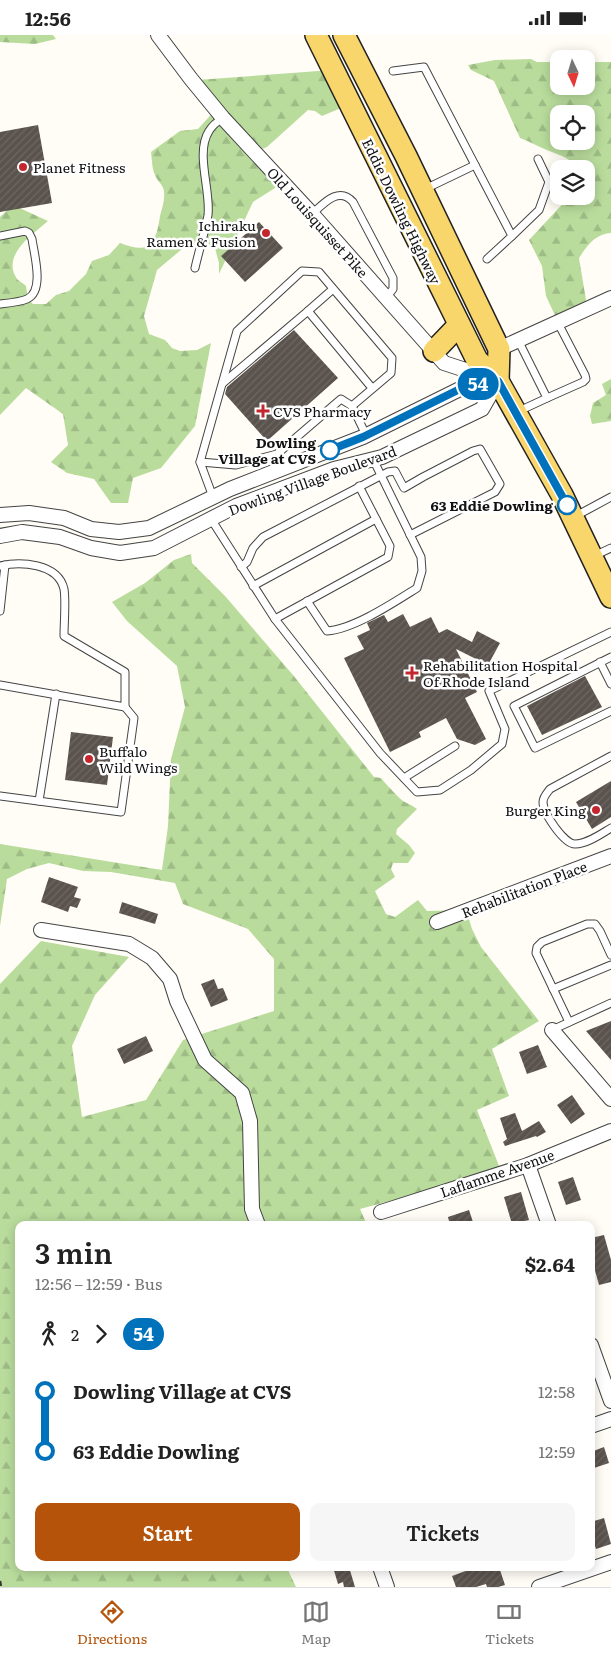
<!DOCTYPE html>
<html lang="en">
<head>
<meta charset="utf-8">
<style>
  body { margin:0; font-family:Literata,serif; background:#f6f6f6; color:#222; height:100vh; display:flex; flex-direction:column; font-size:19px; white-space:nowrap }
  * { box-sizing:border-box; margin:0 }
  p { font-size:16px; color:#767676 }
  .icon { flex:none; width:28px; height:28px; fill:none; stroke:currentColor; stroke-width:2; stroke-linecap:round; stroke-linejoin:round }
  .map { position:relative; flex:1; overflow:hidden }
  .panel { position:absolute; left:15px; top:1186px; width:580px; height:350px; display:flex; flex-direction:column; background:#fff; border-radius:10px; box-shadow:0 2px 12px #0003 }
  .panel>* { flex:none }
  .badge { padding:0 10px; border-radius:16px; font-size:18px; line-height:32px }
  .needle { width:32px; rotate:176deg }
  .controls { position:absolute; left:550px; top:15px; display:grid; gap:10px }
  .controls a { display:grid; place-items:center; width:45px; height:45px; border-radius:10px; background:#fff; box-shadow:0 2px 12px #0003; font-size:25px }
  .map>.badge { position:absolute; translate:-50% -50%; box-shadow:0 0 0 2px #fff }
  .legs { display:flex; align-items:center; gap:8px; height:55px; padding:0 20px; font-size:16px }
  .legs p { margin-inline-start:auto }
  .overview { display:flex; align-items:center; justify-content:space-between; height:85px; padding:0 20px }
  h1 { font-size:28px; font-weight:600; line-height:38px }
  .action { display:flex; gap:10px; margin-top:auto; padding:10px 20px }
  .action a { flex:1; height:58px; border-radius:10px; background:#b45309; color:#fff; font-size:20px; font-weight:600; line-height:58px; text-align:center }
  .action a+a { background:#f6f6f6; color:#222 }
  ul { padding:0 20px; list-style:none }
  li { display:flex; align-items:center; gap:18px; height:60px; font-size:19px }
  li i { display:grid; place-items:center; width:8px; height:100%; margin:0 6px; background:currentColor }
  li i::after { content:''; width:12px; height:12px; margin:-6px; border:4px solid; border-radius:50%; background:#fff }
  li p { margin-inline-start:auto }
  li:first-child i { background:linear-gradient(#0000 50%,currentColor 0) }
  li:last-child i { background:linear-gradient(currentColor 50%,#0000 0) }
  .status { display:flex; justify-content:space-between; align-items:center; height:35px; padding:0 25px; background:#fff; direction:ltr }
  .status svg { height:14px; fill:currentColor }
  .tabs { display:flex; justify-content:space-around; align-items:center; height:70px; border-top:1px solid #e0e0e0; background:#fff; font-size:14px; color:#767676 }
  .tabs a { display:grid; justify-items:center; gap:2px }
  .tabs .on { color:#b45309 }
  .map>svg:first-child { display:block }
  .forest { fill:url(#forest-firs); fill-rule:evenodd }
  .building { fill:url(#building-hatch) }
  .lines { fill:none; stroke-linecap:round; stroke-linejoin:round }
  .lane-casing { stroke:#444; stroke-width:9 }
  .street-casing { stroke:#444; stroke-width:16 }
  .primary-casing { stroke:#222; stroke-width:24 }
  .path { stroke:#333; stroke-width:2.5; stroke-dasharray:5 2.5; stroke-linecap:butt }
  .lane { stroke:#fff; stroke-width:7 }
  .street { stroke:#fff; stroke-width:14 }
  .primary { stroke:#f9d66b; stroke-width:21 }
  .line-1-casing { stroke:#fff; stroke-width:11 }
  .line-1 { stroke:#0072bc; stroke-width:8 }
  .poi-dot { fill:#c4262e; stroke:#fff; stroke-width:2 }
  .stop-1-dot { fill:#fff; stroke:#0072bc; stroke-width:2.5 }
  .labels { text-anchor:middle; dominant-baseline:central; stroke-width:5; stroke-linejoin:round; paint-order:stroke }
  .poi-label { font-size:14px; fill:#111; stroke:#fff; text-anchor:start }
  .street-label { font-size:14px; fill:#111; stroke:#fff }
  .stop-label { font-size:14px; font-weight:bold; fill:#111; stroke:#fff; text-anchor:end }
</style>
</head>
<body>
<div class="status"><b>12:56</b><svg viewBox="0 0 49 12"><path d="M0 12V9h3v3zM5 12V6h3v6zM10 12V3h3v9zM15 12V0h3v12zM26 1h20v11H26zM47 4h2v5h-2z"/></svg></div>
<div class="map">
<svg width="611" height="1552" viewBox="0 0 611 1552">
  <defs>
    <pattern id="forest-firs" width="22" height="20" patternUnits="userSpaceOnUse" patternTransform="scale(1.25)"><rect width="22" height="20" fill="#b9dc9c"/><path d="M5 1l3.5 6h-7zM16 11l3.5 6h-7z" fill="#9ebc85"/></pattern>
    <pattern id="building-hatch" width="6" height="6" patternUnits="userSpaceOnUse" patternTransform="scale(1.25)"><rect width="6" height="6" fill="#5a524d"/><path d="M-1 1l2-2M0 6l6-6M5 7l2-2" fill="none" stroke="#6d6662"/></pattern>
  </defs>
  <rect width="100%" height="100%" fill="#fffdf5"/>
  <g class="forest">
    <path d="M 0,0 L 53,0 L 56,4 L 35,9 L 0,7 Z"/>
    <path d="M 531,24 L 537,27 L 559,27 L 559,51 L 586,51 L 586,27 L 611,27 L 611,198 C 595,199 587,211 579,223 L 586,265 L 581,278 L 558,287 L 546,261 L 542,231 L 529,205 L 570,161 L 586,161 L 586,144 L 588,142 L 586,134 C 576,131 567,122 557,119 C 545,115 533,108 520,103 L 494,46 L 471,35 L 468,30 L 495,25 ZM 559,79 L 586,79 L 586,106 L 559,106 Z"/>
    <path d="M 332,35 L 348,70 L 322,81 L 315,76 L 308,75 L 267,112 L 260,115 L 283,148 L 253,167 L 219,239 L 219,228 L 215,213 L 206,208 L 188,209 L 157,235 L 144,281 L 149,299 L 165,305 L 172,313 L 180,316 L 197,315 L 211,308 L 195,391 L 161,433 L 133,443 L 128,468 L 111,468 L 94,444 L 67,438 L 51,427 L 68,410 L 63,379 L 26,353 L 0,380 L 0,182 L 13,170 L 48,186 C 32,200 1,220 17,244 C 19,246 24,249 26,251 L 28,264 L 33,269 L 46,269 L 56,260 L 69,256 L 86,239 L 92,226 L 109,220 L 120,208 C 150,220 156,209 160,181 C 162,174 165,164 164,157 C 164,150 157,146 155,140 C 152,134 152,124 151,117 L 180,96 L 198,94 L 218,72 L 197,45 Z"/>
    <path d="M 611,344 L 611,386 L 592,389 L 590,381 L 593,368 L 606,360 L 602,349 Z"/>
    <path d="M 191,519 L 192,528 L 225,561 L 293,640 L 374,742 L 381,743 C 382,745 401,765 403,766 C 408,769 412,770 417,774 L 397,794 L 396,799 L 409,810 L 415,818 L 408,828 L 393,828 L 391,834 L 395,842 L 375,856 L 386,879 L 395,882 L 418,865 L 427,876 L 466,875 L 472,894 L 481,912 L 539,986 L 492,1014 L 509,1061 L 477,1075 L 501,1136 L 360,1174 L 367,1190 L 19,1190 L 19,1532 L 287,1533 L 296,1552 L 0,1552 L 0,949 L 41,906 L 129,922 L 95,960 L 72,1011 L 82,1082 L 146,1065 L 183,1005 L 274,976 L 274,924 L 248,894 L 183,869 L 175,848 L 111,837 L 83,836 L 49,828 L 27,834 L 7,844 L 0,891 L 0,809 L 162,835 L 168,791 L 171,724 L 185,672 L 177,631 L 127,586 L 112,567 L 145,548 L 174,525 Z"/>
  </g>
  <g class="building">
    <path d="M 38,90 L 52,168 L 0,177 L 0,97 Z"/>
    <path d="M 259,187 L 283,213 L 245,247 L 221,221 Z"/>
    <path d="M 294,295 L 338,343 L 267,406 L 225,359 L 227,352 Z"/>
    <path d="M 403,579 L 410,592 L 431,582 L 439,598 L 447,594 L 472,607 L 477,596 L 500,608 L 488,630 L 456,614 L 477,657 L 465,663 L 486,704 L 475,710 L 457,704 L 446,683 L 419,697 L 421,702 L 390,717 L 344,623 L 364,614 L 357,601 L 370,595 L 367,588 L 384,580 L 388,587 Z"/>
    <path d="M 585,641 L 602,672 L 542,700 L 527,671 Z"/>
    <path d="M 71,697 L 113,702 L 107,750 L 65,745 Z"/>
    <path d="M 611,746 L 611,782 L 592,794 L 576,767 Z"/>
    <path d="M 49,842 L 78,852 L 74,862 L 81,864 L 77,873 L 70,871 L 68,877 L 41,867 Z"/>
    <path d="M 122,867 L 158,879 L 155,889 L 119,878 Z"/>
    <path d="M 214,944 L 218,954 L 223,953 L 228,965 L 211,972 L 201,949 Z"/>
    <path d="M 611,986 L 611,1025 L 586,996 Z"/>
    <path d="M 146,1001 L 153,1016 L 124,1029 L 117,1014 Z"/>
    <path d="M 538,1010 L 547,1032 L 527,1039 L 519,1017 Z"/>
    <path d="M 572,1060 L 585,1079 L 571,1089 L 557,1070 Z"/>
    <path d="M 515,1078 L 522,1096 L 539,1086 L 546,1097 L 537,1102 L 536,1101 L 505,1111 L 503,1107 L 507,1104 L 500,1083 Z"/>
    <path d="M 573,1142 L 581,1165 L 566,1170 L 558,1147 Z"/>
    <path d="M 521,1157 L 529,1185 L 512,1189 L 504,1162 Z"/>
    <path d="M 469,1175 L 474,1190 L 450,1190 L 448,1182 Z"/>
    <path d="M 604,1200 L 611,1225 L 611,1247 L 599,1250 L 591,1221 L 591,1203 Z"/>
    <path d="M 604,1412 L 609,1428 L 591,1434 L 591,1417 Z"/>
    <path d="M 604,1483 L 611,1509 L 596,1514 L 591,1501 L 591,1487 Z"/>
    <path d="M 333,1532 L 349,1532 L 355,1552 L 344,1552 L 343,1547 L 338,1549 Z"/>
    <path d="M 482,1532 L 499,1532 L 505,1550 L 498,1552 L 487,1552 L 486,1549 L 476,1552 L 456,1552 L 452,1541 L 471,1534 L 472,1536 Z"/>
  </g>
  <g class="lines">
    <defs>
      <g id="lane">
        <path d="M 393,36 L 424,32 L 512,201 L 487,224"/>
        <path d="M 425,154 L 475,130"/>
        <path d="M 312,179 C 324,168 339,151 353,167 L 393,243 L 393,254 L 386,263"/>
        <path d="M 0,201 L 25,196 L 29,198 L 32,204 C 34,219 45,256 27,264 C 20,267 9,268 0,269"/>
        <path d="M 512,201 L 539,175 L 549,147 L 538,124"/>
        <path d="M 195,233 C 199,215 205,197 208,180 C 211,155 195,118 209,96 C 212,91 218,86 223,83"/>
        <path d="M 308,276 L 333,254"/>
        <path d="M 518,305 L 547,363 L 519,376"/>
        <path d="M 223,348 L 308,276 L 372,353"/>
        <path d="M 547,363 L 583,347 L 586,344 L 585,340 L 558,288"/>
        <path d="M 200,427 L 236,430 L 277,419 L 341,364 L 352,371"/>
        <path d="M 213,462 L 200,427 L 237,296 L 302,236 L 319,237 L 392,323 L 391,338 L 352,371 L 366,400"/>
        <path d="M 574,482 L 611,462"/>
        <path d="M 211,484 L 275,584 L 380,718 L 417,757 L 440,755 L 471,735 L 502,709 L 505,694 L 489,656 L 611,597"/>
        <path d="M 594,521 L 611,513"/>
        <path d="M 0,531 C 20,526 58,528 64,554 C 66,566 64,588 64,601 L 125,637 L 125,672 L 0,650"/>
        <path d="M 241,532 L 247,527 L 253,513 L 263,502 L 388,437 L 395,436 L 404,453 L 423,442 L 473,416 L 480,414 L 500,449 L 495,457 L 410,500"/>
        <path d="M 253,551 L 376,484"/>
        <path d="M 307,566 L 327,596 C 354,594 393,568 417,553 L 422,536 L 421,522 L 373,424"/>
        <path d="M 0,576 L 5,530"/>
        <path d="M 275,584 L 388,522 L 390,511 L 359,451"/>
        <path d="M 611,622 L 514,671 L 535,713 L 611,676"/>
        <path d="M 600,627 L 611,649"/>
        <path d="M 611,721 L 550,754 C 547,758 543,762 543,767 C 543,778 564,809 575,809 C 587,809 601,799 611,793"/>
        <path d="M 404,743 L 455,711"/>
        <path d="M 0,761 L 121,777 L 134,683 L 125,672"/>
        <path d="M 39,766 L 56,659"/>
        <path d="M 553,954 L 611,930"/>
        <path d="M 569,987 L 536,918 L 537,912 L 542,907 L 587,889 L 595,889 L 600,896 L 611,920"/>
        <path d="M 552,995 L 611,968"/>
      </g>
      <g id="street">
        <path d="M 158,0 L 191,44 L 223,83 L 312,179 L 444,328 L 493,344"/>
        <path d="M 499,314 L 611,263"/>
        <path d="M 0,480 L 29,478 L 64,483 L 91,494 L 119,497 L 149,493 L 230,454 L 363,402 L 466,351 L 498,346"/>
        <path d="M 0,501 L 22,497 L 60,502 L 91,513 L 120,518 L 154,513 L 236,471 L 334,434 L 382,422 L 482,374 L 498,346"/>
        <path d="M 437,887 L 611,821"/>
        <path d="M 41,895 L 129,909 L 152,923 L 170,944 L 177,966 L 205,1025 L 242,1058 L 250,1086 L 252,1174 L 258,1190"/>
        <path d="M 552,995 L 611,1064"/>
        <path d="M 528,1130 L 549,1190"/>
        <path d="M 381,1177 L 528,1130 L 611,1096"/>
        <path d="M 591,1310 L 611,1366"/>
        <path d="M 591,1391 L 611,1384"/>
        <path d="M 380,1532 L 387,1552"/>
        <path d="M 539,1552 L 611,1527"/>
      </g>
      <g id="primary">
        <path d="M 316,0 L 477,325 L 498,346 L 562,460 L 611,562"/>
        <path d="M 344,0 L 406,121 L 499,314 L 498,346"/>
        <path d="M 434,316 L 459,290"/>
      </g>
    </defs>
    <use href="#lane" class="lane-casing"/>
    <use href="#street" class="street-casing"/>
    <use href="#primary" class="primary-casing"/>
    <path class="path" d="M 0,1546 L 1,1552"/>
    <use href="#lane" class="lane"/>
    <use href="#street" class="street"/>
    <use href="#primary" class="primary"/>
  </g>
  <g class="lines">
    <defs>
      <path id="line-1" d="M 330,415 L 363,402 L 466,351 L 498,346 L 567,470"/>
    </defs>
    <use href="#line-1" class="line-1-casing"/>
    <use href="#line-1" class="line-1"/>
  </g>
  <g class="poi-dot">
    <circle cx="23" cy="132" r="5"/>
    <circle cx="266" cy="198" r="5"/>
    <path d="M260.5 368.5h5v5h5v5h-5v5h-5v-5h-5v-5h5z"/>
    <path d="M409.5 630.5h5v5h5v5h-5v5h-5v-5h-5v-5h5z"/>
    <circle cx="89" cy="724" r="5"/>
    <circle cx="596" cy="775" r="5"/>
  </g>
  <g class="stop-1-dot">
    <circle cx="330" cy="415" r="9"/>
    <circle cx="567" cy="470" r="9"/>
  </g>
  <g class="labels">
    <g class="poi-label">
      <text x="33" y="132">Planet Fitness</text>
      <text x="256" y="190" text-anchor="end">Ichiraku<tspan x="256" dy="16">Ramen &amp; Fusion</tspan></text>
      <text x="273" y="376">CVS Pharmacy</text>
      <text x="423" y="630">Rehabilitation Hospital<tspan x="423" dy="16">Of Rhode Island</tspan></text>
      <text x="99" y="716">Buffalo<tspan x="99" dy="16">Wild Wings</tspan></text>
      <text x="586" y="775" text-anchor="end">Burger King</text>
    </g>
    <g class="street-label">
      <text transform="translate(402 176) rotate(64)">Eddie Dowling Highway</text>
      <text transform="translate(318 187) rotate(48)">Old Louisquisset Pike</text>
      <text transform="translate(312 445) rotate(-20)">Dowling Village Boulevard</text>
      <text transform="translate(524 854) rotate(-21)">Rehabilitation Place</text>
      <text transform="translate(497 1138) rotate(-19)">Laflamme Avenue</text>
    </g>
    <g class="stop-label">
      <text x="316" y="407">Dowling<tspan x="316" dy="16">Village at CVS</tspan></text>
      <text x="553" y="470">63 Eddie Dowling</text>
    </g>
  </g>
</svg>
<div class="controls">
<a><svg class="needle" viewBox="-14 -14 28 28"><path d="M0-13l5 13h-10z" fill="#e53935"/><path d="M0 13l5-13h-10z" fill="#767676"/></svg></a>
<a><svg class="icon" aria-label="locate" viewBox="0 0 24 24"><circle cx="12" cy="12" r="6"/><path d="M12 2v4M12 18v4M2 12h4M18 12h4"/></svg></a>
<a><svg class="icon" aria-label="layers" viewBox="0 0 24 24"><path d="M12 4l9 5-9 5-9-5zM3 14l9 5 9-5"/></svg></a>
</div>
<b class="badge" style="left:478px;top:349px;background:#0072bc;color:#fff">54</b>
<section class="panel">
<div class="overview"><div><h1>3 min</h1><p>12:56 – 12:59 · Bus</p></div><b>$2.64</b></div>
<div class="legs"><svg class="icon" aria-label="walk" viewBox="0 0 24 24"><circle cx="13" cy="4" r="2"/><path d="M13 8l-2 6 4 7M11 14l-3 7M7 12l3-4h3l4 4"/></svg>2<svg class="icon" aria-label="forward" viewBox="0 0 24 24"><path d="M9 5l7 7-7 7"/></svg><b class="badge" style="background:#0072bc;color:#fff">54</b></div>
<ul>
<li><i style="color:#0072bc"></i><b>Dowling Village at CVS</b><p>12:58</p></li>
<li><i style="color:#0072bc"></i><b>63 Eddie Dowling</b><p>12:59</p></li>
</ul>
<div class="action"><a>Start</a><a>Tickets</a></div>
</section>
</div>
<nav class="tabs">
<a class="on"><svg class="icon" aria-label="directions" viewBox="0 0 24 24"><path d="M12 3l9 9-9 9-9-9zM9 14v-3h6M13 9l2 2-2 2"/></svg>Directions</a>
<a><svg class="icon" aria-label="map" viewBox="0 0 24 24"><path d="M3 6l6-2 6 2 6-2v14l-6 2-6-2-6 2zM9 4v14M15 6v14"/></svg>Map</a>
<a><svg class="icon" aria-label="tickets" viewBox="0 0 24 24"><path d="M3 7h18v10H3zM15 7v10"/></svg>Tickets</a>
</nav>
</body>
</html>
